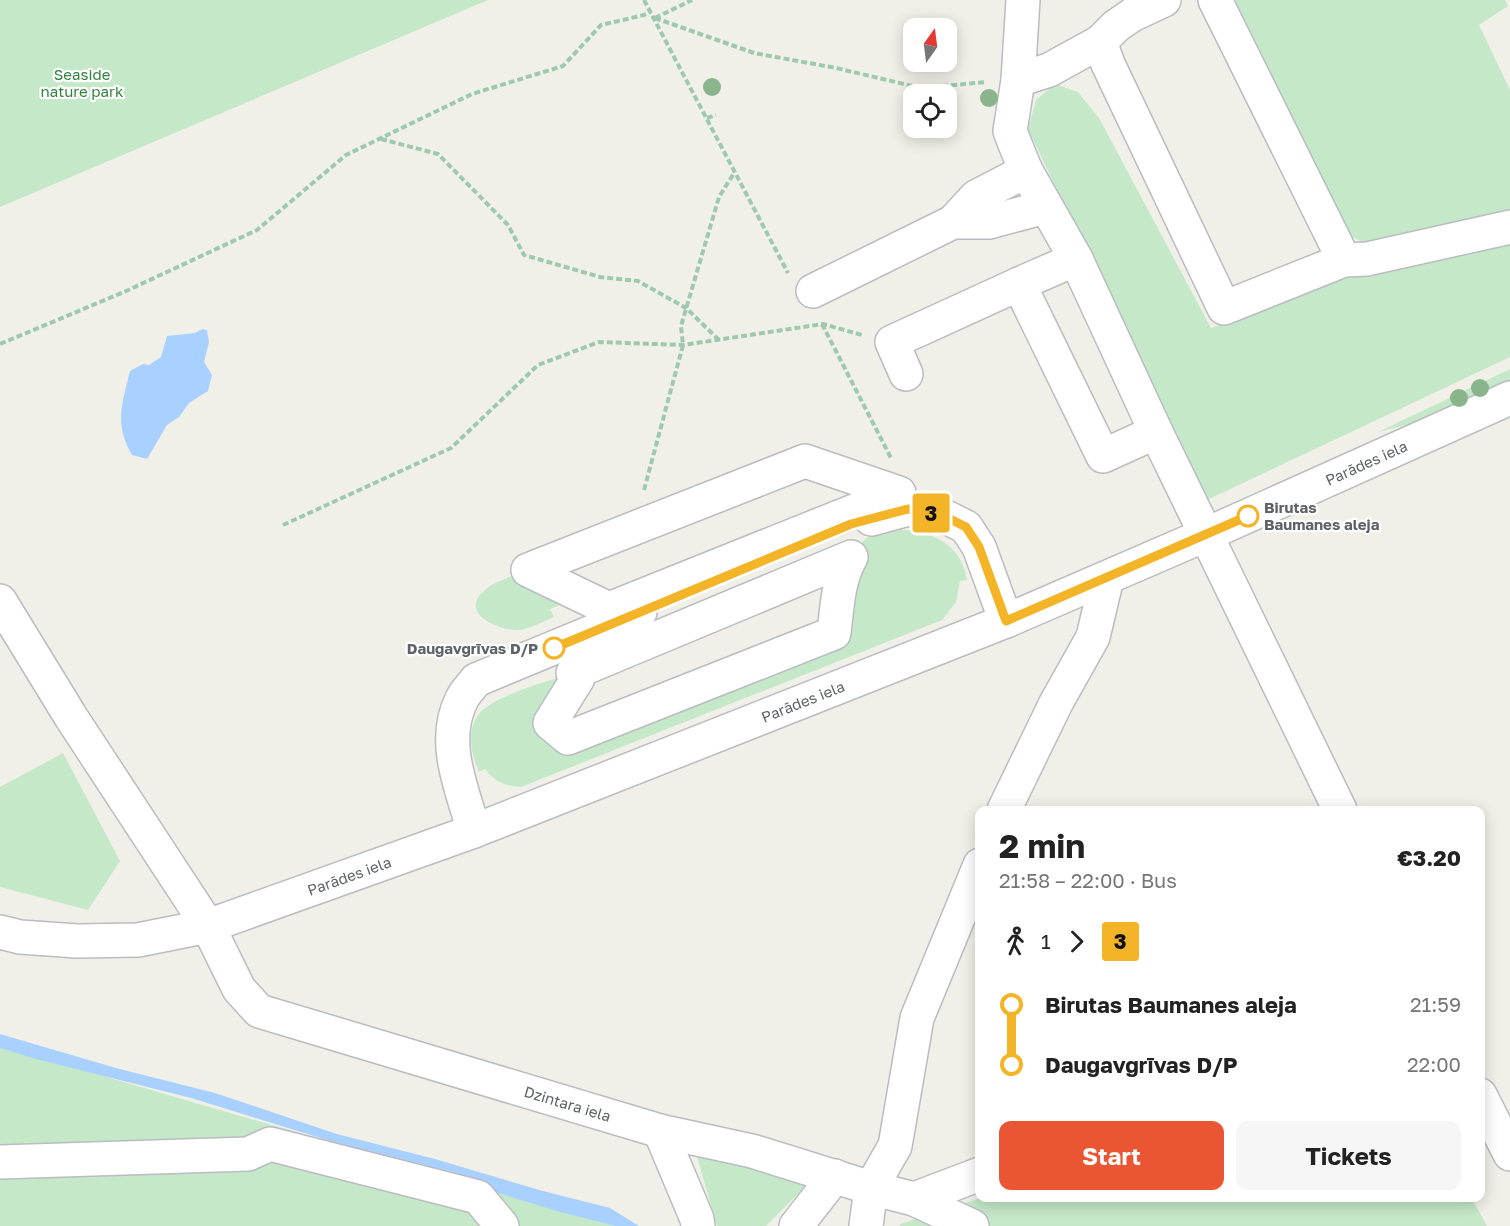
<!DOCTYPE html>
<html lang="en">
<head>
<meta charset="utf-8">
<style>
  body { margin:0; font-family:"Golos Text",sans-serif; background:#f6f6f6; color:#222; height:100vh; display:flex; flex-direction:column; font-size:22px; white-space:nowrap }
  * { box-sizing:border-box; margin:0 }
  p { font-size:20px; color:#767676 }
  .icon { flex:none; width:33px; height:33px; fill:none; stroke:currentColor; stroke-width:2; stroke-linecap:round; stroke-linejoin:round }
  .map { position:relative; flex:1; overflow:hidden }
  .drawer { position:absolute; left:975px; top:806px; width:510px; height:396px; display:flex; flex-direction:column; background:#fff; border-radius:12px; box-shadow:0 3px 15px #0003 }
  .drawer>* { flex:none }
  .badge { padding:0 12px; border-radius:4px; font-size:21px; line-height:39px }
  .needle { width:39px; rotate:14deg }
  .fabs { position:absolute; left:903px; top:18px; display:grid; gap:12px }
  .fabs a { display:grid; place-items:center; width:54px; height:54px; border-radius:12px; background:#fff; box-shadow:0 3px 15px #0003; font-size:30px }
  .map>.badge { position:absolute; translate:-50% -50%; box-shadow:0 0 0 3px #fff }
  .legs { display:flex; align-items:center; gap:9px; height:66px; padding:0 24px; font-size:20px }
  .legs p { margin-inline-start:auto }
  .head { display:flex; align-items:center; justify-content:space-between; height:102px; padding:0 24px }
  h1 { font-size:33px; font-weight:700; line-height:45px }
  .action { display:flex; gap:12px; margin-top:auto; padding:12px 24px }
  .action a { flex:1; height:69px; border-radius:12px; background:#ea5634; color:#fff; font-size:24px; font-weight:700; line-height:69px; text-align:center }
  .action a+a { background:#f6f6f6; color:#222 }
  ul { padding:0 24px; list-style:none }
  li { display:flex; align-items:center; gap:21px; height:60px; font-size:22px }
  li i { display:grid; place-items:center; width:9px; height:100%; margin:0 8px; background:currentColor }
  li i::after { content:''; width:15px; height:15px; margin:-8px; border:4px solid; border-radius:50%; background:#fff }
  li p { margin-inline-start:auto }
  li:first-child i { background:linear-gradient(#0000 50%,currentColor 0) }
  li:last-child i { background:linear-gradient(currentColor 50%,#0000 0) }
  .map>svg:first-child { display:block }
  .green { fill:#c5e8c8 }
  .water { fill:#a9d1ff }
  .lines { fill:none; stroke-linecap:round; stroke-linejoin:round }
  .minor-casing { stroke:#babcc1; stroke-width:36 }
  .path { stroke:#9ec9af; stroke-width:4; stroke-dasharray:6 3; stroke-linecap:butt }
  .minor { stroke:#fff; stroke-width:33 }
  .tree { fill:#89b48c }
  .line-1-casing { stroke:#fff; stroke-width:14 }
  .line-1 { stroke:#f4b427; stroke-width:9 }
  .stop-1-dot { fill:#fff; stroke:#f4b427; stroke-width:3 }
  .labels { text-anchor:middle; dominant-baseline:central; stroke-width:4.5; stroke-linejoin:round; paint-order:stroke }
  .park-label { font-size:15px; fill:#348240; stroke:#fff }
  .street-label { font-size:15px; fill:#5f6268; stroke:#fff }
  .stop-label { font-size:15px; font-weight:bold; fill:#5f6268; stroke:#fff; text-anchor:start }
</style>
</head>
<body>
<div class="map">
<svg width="1510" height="1226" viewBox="0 0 1510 1226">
  <rect width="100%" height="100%" fill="#f1f0e8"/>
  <g class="green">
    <path d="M 0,0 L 488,0 L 0,207 Z"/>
    <path d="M 1236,0 L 1505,0 L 1508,6 L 1479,25 L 1510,90 L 1510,214 L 1382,243 L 1362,242 L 1344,232 L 1234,5 Z"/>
    <path d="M 1055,84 L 1078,92 L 1099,118 L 1211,328 L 1353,276 L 1510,240 L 1510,357 L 1205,501 L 1028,129 L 1036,100 Z"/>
    <path d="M 1510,369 L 1510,381 L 1426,420 L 1378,432 Z"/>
    <path d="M 893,529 C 928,530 961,541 967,580 L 960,581 L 956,602 L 942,620 L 521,787 C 505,786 495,782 485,769 L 479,772 C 471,754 466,731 479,714 C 494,695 550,681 573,673 L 568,737 L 834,633 L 856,548 L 867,538 L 881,531 Z"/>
    <path d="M 528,570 L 572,600 L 550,609 L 554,617 C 542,622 526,631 514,630 C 494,628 459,612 485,590 C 497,580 514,576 528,570 Z"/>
    <path d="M 63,753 L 120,861 L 88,910 L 0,887 L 0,787 Z"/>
    <path d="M 0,1046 L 619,1226 L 0,1226 Z"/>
    <path d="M 695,1150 L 811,1181 L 766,1226 L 717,1226 Z"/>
    <path d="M 984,1197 L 1471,1197 L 1487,1226 L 900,1226 L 900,1224 Z"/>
  </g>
  <g class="water">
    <path d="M 202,329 L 207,330 L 209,342 L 204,362 L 212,375 L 208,391 L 189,403 L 179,417 L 167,425 L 147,459 L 132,455 C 114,424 122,404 130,371 L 143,364 L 149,365 L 161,357 L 167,336 L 195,333 Z"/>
    <path d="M 0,1034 L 116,1068 L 215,1093 L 337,1134 L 435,1159 L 543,1191 L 610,1208 L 639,1226 L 616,1226 L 560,1212 L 191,1098 L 36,1059 L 0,1048 Z"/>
  </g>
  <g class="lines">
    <defs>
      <g id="minor">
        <path d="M 1023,0 L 1018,80 L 1010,131 L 1015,144 L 1026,171 L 1076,259 L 1156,432 L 1340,810"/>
        <path d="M 1215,0 L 1344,260"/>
        <path d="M 1100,42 L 1108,64 L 1224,308 L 1344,260 L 1367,259 L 1510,227"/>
        <path d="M 1018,80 L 1049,70 L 1100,42 L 1116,26 L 1132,15 L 1164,0"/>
        <path d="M 953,222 L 989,222 L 1045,207"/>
        <path d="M 1076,259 L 1019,284 L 1103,456 L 1156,432"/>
        <path d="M 813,291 L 953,222 L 976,197 L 1026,171"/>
        <path d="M 906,374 L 892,342 L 1019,284"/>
        <path d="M 805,461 L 899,493 L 609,609 L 528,570 Z"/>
        <path d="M 871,519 L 908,509 L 946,517 L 966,527 L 979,547 L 1006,621"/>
        <path d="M 851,557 C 838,579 837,608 834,633 L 568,738 L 550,723 L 578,678 L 573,673 Z"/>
        <path id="s1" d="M 0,601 L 71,717 L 208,926 L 239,989 L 259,1011 L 660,1131 L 752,1151 L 871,1188 L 914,1199 L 972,1226"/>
        <path d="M 1004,810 L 1056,703 L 1093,637 L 1107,578"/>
        <path d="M 474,831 C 462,789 440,741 462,699 C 465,692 472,686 476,680 L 640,612"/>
        <path id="s2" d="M 0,932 L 20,937 L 77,941 L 138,940 L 208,926 L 474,831 L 1006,621 L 1205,535 L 1510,398"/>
        <path d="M 1480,1095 L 1510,1154"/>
        <path d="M 660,1131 L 697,1219 L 698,1226"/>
        <path d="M 0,1162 L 248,1154 L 270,1144 L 478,1197 L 502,1226"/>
        <path d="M 914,1199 L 980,1174"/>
        <path d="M 796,1226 L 835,1176"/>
        <path d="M 866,1226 L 871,1188 L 895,1146 L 917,1018 L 980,865"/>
      </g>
    </defs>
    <use href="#minor" class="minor-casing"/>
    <g class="path">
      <path d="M 644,0 L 788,273"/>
      <path d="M 655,18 L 754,53 L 836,68 L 921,88 L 986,82"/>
      <path d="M 655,18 L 692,0"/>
      <path d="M 707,118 L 716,115"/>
      <path d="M 381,139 L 438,154 L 508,225 L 524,255 L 600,277 L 638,281 L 686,308 L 719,340"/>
      <path d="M 822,324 L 891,458"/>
      <path d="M 0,344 L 124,292 L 257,230 L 346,155 L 472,94 L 563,66 L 601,25 L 644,15 L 651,11"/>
      <path d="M 644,490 L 683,345 L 681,326 L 719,197 L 734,173"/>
      <path d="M 283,525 L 451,448 L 538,365 L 599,342 L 683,345 L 823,324 L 862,335"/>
    </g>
    <use href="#minor" class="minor"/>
  </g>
  <g class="tree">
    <circle cx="712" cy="87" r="9"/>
    <circle cx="989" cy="98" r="9"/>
    <circle cx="1480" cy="388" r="9"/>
    <circle cx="1459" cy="398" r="9"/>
  </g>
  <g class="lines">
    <defs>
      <path id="line-1" d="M 554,648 L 851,524 L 908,509 L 946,517 L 966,527 L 979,547 L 1006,621 L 1248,516"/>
    </defs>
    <use href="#line-1" class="line-1-casing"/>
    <use href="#line-1" class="line-1"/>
  </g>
  <g class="stop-1-dot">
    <circle cx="1248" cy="516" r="10"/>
    <circle cx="554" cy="648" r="10"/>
  </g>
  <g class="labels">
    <g class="park-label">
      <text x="82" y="74">Seaside<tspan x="82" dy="17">nature park</tspan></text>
    </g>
    <g class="street-label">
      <text stroke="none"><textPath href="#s2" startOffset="1458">Parādes iela</textPath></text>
      <text stroke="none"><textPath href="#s2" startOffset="846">Parādes iela</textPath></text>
      <text stroke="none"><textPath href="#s2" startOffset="360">Parādes iela</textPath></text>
      <text stroke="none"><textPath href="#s1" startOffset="808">Dzintara iela</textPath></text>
    </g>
    <g class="stop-label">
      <text x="1264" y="507">Birutas<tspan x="1264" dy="17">Baumanes aleja</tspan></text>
      <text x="538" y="648" text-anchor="end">Daugavgrīvas D/P</text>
    </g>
  </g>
</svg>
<div class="fabs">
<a><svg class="needle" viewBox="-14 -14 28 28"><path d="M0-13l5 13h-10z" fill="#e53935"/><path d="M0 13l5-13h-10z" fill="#767676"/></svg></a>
<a><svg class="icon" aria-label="locate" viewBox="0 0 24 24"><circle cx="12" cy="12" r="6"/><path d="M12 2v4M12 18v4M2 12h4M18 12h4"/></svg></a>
</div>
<b class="badge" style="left:931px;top:513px;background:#f4b427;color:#111">3</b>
<section class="drawer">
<div class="head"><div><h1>2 min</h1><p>21:58 – 22:00 · Bus</p></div><b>€3.20</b></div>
<div class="legs"><svg class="icon" aria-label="walk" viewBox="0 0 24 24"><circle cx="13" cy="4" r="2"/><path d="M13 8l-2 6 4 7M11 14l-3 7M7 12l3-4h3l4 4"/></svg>1<svg class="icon" aria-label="forward" viewBox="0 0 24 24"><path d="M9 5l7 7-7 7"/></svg><b class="badge" style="background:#f4b427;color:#111">3</b></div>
<ul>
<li><i style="color:#f4b427"></i><b>Birutas Baumanes aleja</b><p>21:59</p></li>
<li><i style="color:#f4b427"></i><b>Daugavgrīvas D/P</b><p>22:00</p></li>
</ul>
<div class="action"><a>Start</a><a>Tickets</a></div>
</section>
</div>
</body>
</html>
